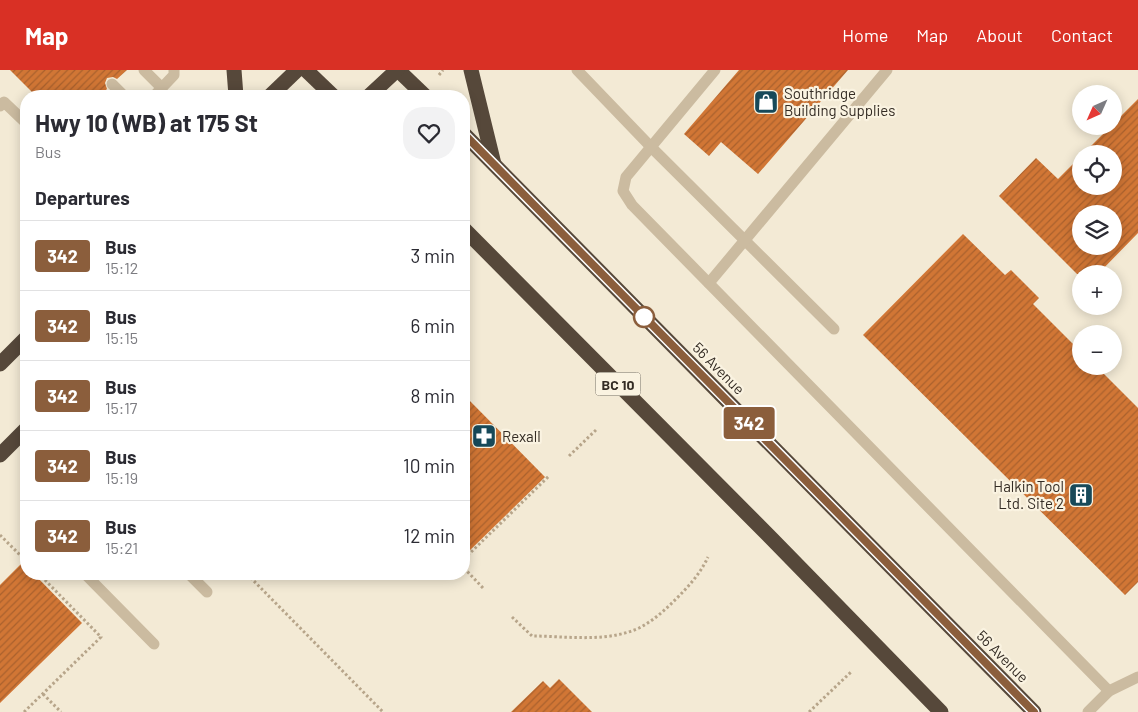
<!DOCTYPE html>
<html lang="en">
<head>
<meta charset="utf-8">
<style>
  body { margin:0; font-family:Barlow,sans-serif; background:#f2f2f3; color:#2b2b33; height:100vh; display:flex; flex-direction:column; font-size:19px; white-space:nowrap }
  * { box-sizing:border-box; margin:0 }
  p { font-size:16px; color:#7c7c81 }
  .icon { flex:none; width:28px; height:28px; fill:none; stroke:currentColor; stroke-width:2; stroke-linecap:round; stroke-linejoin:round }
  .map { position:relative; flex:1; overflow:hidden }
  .side { position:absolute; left:20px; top:20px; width:450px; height:490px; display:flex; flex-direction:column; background:#fff; border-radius:20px; box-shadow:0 2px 12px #0003 }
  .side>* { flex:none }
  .badge { padding:0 10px; border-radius:4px; font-size:18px; line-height:32px }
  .needle { width:32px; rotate:225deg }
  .tools { position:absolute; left:1072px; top:15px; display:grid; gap:10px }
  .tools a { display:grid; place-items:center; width:50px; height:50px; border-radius:50%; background:#fff; box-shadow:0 2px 12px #0003; font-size:25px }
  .map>.badge { position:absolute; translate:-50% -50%; box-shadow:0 0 0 2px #fff }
  h2 { padding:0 15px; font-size:19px; line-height:45px }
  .round { display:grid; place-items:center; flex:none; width:52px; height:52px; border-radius:20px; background:#f2f2f3 }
  .headline { display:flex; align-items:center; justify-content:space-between; height:85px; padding:0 15px }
  h1 { font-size:24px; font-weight:700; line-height:38px }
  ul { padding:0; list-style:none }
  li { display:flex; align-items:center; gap:15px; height:70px; padding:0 15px; border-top:1px solid #e1e1e2 }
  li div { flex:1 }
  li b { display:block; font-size:19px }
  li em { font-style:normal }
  li .badge { min-width:55px; font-weight:700; text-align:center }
  header { display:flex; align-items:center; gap:30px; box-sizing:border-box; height:70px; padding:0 25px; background:#d93025; color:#fff }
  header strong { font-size:24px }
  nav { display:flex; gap:28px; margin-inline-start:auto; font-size:18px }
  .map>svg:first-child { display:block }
  .building { fill:url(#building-hatch); fill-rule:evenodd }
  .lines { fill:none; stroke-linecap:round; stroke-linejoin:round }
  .path { stroke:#b7a58a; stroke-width:3; stroke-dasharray:2.5 2.5; stroke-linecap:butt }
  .lane { stroke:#cbbba0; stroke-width:11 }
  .highway { stroke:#56483a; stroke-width:15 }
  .line-casing { stroke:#fff; stroke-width:11 }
  .line { stroke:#8b5e3c; stroke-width:8 }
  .stop-dot { fill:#fff; stroke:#8b5e3c; stroke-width:2.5 }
  .labels { text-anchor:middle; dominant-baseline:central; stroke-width:4.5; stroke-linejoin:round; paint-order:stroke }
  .shield { fill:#faf3e1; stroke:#6f685d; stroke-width:1 }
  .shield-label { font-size:14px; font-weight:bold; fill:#342c24 }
  .poi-label { font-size:15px; fill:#342c24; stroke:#faf3e1; text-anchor:start }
  .street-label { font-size:15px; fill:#342c24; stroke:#faf3e1 }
</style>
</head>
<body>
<header>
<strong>Map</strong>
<nav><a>Home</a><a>Map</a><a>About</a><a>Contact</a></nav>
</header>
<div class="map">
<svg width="1138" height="642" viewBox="0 0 1138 642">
  <defs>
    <pattern id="building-hatch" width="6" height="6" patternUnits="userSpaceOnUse" patternTransform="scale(1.25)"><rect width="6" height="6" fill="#d17635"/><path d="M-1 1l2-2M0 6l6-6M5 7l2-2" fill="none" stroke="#aa612d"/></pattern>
  </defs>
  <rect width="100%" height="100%" fill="#f3ead5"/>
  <g class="building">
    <path d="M 10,0 L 127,0 L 117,9 L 113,7 L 107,8 L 105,13 L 107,19 L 99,26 L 36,26 Z"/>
    <path d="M 739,0 L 848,0 L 758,104 L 721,72 L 709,86 L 684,64 Z"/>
    <path d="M 1138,29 L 1138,163 L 1098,204 L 1077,204 L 999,126 L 1036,88 L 1058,109 L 1081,86 L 1081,116 L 1114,116 L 1114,84 L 1083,84 L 1111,56 L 1114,56 L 1114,53 ZM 1081,144 L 1114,144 L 1114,176 L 1081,176 Z"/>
    <path d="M 963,164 L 1005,205 L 1011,200 L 1039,228 L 1033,234 L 1081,282 L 1081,296 L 1096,296 L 1138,338 L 1138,512 L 1125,525 L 863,265 Z"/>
    <path d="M 464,325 L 545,407 L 464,486 Z"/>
    <path d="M 23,492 L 26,495 L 26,504 L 34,504 L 82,553 L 0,633 L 0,515 Z"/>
    <path d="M 559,609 L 592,642 L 511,642 L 543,611 L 550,618 Z"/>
  </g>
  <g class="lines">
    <g class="path">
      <path d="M 439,5 L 443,0"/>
      <path d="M 569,386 L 597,359"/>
      <path d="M 0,465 L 26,491"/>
      <path d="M 464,489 L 549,406"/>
      <path d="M 464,498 L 483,518"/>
      <path d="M 247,504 L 383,642"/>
      <path d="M 512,547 L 532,566 C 566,566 606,573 639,558 C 653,551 665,540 676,529 C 689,516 700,504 708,487"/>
      <path d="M 43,624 L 61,642"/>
      <path d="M 24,642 L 101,567 L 39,504"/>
      <path d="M 809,642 L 851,602"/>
    </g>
    <g class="lane">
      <path d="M 144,0 L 162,18"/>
      <path d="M 577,0 L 651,77 L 834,259"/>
      <path d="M 715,0 L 626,107 L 623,121 L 632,135 L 1109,621"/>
      <path d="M 112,14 L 124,26"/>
      <path d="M 154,26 L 174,5 L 174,0"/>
      <path d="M 0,36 L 4,32 L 26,53"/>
      <path d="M 709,213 L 887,0"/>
      <path d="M 85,504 L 154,574"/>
      <path d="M 189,504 L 207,522"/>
      <path d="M 1088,642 L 1109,621 L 1138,607"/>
    </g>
    <g class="highway">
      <path d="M 234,0 L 236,26"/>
      <path d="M 306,0 L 333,26"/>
      <path d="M 398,0 L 425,26"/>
      <path d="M 471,0 L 494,94"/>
      <path d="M 270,26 L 297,0"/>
      <path d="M 369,26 L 397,0"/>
      <path d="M 464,64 L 1034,642"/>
      <path d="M 464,159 L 772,469 L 941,642"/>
      <path d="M 0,294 L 26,268"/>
      <path d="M 0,385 L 26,359"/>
    </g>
  </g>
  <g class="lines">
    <defs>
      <path id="line" d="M 464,64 L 1034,642"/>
    </defs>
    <use href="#line" class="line-casing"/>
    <use href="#line" class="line"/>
  </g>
  <defs>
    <symbol id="shop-square" viewBox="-11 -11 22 22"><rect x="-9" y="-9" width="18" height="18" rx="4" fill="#174959" stroke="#faf3e1"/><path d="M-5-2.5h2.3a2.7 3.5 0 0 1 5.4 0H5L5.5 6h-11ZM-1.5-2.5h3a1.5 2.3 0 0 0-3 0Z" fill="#fff"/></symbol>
    <symbol id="pharmacy-square" viewBox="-11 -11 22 22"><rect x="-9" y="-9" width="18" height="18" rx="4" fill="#174959" stroke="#faf3e1"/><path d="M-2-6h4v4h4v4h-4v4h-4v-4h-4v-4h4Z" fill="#fff"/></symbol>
    <symbol id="building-square" viewBox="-11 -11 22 22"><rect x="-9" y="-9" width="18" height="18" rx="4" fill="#174959" stroke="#faf3e1"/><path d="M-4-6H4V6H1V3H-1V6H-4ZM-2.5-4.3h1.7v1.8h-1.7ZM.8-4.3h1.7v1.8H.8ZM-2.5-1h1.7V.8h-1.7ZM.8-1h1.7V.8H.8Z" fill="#fff"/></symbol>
  </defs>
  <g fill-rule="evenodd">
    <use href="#shop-square" x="752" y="18" width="28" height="28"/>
    <use href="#pharmacy-square" x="470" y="352" width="28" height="28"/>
    <use href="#building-square" x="1067" y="411" width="28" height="28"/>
  </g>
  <circle class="stop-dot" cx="644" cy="247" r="10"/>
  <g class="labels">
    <rect class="shield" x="595.5" y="302.5" width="45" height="23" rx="4"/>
    <g class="shield-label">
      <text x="618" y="314">BC 10</text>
    </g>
    <g class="poi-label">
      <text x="784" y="23">Southridge<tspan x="784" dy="17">Building Supplies</tspan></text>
      <text x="502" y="366">Rexall</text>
      <text x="1064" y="416" text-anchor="end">Halkin Tool<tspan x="1064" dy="17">Ltd. Site 2</tspan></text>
    </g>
    <g class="street-label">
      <text transform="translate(719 298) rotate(45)">56 Avenue</text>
      <text transform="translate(1003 586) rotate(45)">56 Avenue</text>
    </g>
  </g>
</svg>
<div class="tools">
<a><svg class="needle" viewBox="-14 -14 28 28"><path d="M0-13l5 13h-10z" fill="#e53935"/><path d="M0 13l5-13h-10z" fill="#7c7c81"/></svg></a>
<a><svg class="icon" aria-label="locate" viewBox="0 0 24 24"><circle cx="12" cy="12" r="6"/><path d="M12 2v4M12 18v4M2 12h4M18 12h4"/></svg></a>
<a><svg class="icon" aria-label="layers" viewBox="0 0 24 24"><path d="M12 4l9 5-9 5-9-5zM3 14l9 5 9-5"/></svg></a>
<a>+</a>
<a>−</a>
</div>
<b class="badge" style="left:749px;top:353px;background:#8b5e3c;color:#fff">342</b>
<section class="side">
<div class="headline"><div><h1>Hwy 10 (WB) at 175 St</h1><p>Bus</p></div><a class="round"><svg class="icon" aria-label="heart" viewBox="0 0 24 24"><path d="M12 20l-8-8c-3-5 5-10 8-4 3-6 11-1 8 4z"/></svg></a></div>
<h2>Departures</h2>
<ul>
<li><span class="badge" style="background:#8b5e3c;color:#fff">342</span><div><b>Bus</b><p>15:12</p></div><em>3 min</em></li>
<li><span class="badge" style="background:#8b5e3c;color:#fff">342</span><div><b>Bus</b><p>15:15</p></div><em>6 min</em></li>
<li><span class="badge" style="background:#8b5e3c;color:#fff">342</span><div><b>Bus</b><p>15:17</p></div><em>8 min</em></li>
<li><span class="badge" style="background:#8b5e3c;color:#fff">342</span><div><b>Bus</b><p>15:19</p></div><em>10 min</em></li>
<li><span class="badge" style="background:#8b5e3c;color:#fff">342</span><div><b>Bus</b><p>15:21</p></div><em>12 min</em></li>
</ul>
</section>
</div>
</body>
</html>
